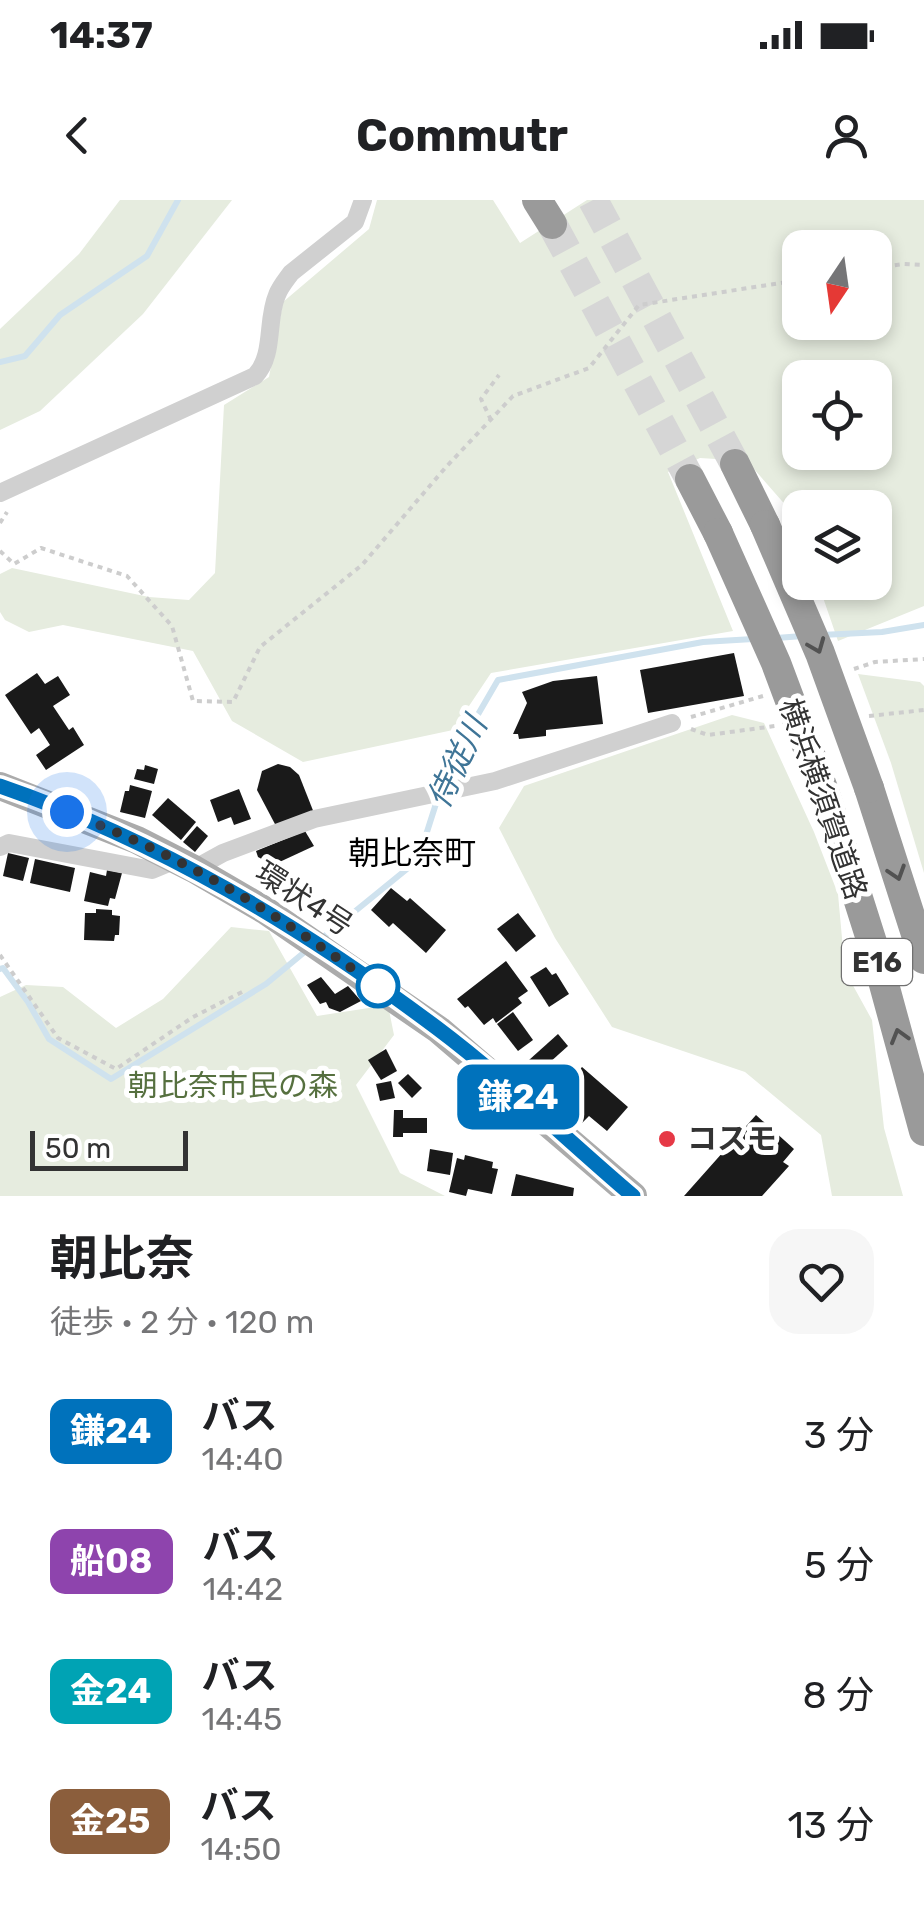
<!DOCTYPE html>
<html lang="ja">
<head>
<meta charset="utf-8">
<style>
  body { margin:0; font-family:Rubik,"Noto Sans JP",sans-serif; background:#f6f6f6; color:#202124; height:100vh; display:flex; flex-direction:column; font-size:38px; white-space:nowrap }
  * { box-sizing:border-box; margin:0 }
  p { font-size:32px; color:#757577 }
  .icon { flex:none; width:55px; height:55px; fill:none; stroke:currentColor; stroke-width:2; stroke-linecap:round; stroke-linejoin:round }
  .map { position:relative; height:996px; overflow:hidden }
  .drawer { display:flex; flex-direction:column; background:#fff; flex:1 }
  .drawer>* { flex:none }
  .badge { padding:0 20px; border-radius:15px; font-size:35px; line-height:65px }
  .needle { width:65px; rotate:193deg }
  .controls { position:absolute; left:782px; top:30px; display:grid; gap:20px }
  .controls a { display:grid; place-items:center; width:110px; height:110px; border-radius:20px; background:#fff; box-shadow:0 5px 15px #0003; font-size:50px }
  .scale { position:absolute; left:30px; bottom:25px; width:158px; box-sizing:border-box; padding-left:10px; border:5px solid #333; border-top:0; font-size:28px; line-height:35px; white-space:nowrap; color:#333; -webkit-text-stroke:8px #fff; paint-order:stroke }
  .you { position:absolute; width:50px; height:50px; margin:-25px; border:8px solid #fff; border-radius:50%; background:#1a73e8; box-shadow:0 0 0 15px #1a73e833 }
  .map>.badge { position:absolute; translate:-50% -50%; box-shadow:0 0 0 5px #fff }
  .round { display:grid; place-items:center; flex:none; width:105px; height:105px; border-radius:30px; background:#f6f6f6 }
  .headline { display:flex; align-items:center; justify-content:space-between; height:170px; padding:0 50px }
  h1 { font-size:48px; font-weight:700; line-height:75px }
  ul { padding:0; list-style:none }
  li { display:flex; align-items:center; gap:30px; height:130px; padding:0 50px }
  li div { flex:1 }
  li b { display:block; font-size:38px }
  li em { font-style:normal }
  li .badge { min-width:110px; font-weight:700; text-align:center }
  .status { display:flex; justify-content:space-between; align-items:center; height:70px; padding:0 50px; background:#fff; direction:ltr }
  .status svg { height:28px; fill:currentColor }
  header { display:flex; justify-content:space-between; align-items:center; height:130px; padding:0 50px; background:#fff; font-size:45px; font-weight:700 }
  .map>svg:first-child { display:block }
  .green { fill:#e6ecdf; fill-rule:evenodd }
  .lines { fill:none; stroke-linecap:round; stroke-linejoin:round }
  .stream { stroke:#cfe2ee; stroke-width:6 }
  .building { fill:#1a1a1a }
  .motorway-tunnel { stroke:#d6d6d6; stroke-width:30; stroke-dasharray:30 15; stroke-linecap:butt }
  .path { stroke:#cdcdcd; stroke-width:4; stroke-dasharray:5 5; stroke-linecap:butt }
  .minor { stroke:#d0d0d0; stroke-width:18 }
  .primary { stroke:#ababab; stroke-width:28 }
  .motorway { stroke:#9a9a9a; stroke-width:30 }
  .motorway-bridge { stroke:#9a9a9a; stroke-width:30 }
  .oneway { stroke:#525252 }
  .line-casing { stroke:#fff; stroke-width:22 }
  .line { stroke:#0072bc; stroke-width:15 }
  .walk { stroke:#333; stroke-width:10; stroke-dasharray:0 18 }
  .stop-dot { fill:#fff; stroke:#0072bc; stroke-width:5 }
  .poi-dot { fill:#e63946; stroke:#fff; stroke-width:4 }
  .labels { text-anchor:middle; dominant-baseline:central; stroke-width:10; stroke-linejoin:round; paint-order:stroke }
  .shield { fill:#fff; stroke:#707070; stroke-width:2.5 }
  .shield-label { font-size:28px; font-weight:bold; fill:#333 }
  .street-label { font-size:30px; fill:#333; stroke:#fff }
  .park-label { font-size:30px; fill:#56703f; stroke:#fff }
  .poi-label { font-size:30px; font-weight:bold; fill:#333; stroke:#fff; text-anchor:start }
  .water-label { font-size:32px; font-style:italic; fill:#3f7597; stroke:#fff }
  .neighbourhood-label { font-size:32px; fill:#000; stroke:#fff }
</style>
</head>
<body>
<div class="status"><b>14:37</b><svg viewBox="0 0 49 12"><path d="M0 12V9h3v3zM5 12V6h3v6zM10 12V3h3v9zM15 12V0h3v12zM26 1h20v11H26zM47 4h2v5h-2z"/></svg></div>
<header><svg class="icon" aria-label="back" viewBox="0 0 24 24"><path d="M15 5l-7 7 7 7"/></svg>Commutr<svg class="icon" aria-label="person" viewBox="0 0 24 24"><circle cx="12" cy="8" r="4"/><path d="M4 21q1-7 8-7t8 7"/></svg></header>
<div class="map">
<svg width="924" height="996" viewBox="0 0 924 996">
  <rect width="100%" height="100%" fill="#fff"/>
  <g class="green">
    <path d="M 120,0 L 232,0 L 143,114 L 40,211 L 0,230 L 0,129 L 79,54 Z"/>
    <path d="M 377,0 L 493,0 L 520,43 L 587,0 L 924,0 L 924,406 L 838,441 L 818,383 L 875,382 L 875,308 L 800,308 L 800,338 L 788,308 L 747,261 L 700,258 L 668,272 L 733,431 L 491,473 L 453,530 L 303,562 L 232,521 L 193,451 L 63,425 L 29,432 L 5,420 L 0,412 L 0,374 L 12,368 L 149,397 L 189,400 L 215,373 L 224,205 L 269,177 L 283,102 L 369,29 ZM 800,48 L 875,48 L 875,122 L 800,122 ZM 800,178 L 875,178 L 875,252 L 800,252 Z"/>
    <path d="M 858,474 L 920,482 L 924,486 L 924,673 L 891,563 Z"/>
    <path d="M 732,515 L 764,523 L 814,632 L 838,694 L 845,771 L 872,820 L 884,928 L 903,996 L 832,996 L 821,935 L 745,872 L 612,827 L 555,738 L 499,628 L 524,586 Z"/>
    <path d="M 231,727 L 269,731 L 317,816 L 388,805 L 394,835 L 356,885 L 400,973 L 445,996 L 0,996 L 0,797 L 26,785 L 63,787 L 116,828 L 163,799 Z"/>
  </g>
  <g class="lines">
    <g class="stream">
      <path d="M 0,162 L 25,156 L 60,115 L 147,56 L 178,0"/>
      <path d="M 821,435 L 882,432 L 924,425"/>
      <path d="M 776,438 L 803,436"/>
      <path d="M 321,739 L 418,660 L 448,566 L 498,480 L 703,442 L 753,439"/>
      <path d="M 0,769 L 3,768 L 28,802 L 49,839 L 111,879 L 266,784 L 307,750"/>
    </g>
  </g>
  <g class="building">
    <path d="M 734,453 L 744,496 L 648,513 L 640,470 Z"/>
    <path d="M 37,473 L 45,484 L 58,476 L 70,495 L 53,506 L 69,530 L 73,527 L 84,545 L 46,570 L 36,555 L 50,545 L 39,528 L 31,534 L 5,495 Z"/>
    <path d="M 597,476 L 603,524 L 546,530 L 546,536 L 519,539 L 518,534 L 513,534 L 527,503 L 522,492 L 553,481 Z"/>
    <path d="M 278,564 L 290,567 L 299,575 L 314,613 L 276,626 L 257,590 L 262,571 Z"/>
    <path d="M 145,565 L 158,569 L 154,584 L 134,579 L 137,569 L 144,570 Z"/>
    <path d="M 130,585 L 152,591 L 145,618 L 120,612 L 125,591 L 129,591 Z"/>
    <path d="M 239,589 L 251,619 L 234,625 L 231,617 L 218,622 L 210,600 Z"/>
    <path d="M 168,598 L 196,622 L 181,640 L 152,615 Z"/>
    <path d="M 197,626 L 208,636 L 195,652 L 183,642 Z"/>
    <path d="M 305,631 L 314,646 L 273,665 L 258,657 L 256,651 Z"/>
    <path d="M 8,653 L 29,658 L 23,681 L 3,676 Z"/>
    <path d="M 35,659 L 75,668 L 70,692 L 30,683 Z"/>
    <path d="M 107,670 L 122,673 L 115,699 L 110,698 L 108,706 L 84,701 L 90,672 L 106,676 Z"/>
    <path d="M 391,688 L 407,701 L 410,698 L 446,730 L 426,753 L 393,723 L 389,727 L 371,710 Z"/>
    <path d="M 96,709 L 112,710 L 112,715 L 120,716 L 119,735 L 115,735 L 114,741 L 84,740 L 85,713 L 96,713 Z"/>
    <path d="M 518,713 L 536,736 L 516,752 L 497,729 Z"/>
    <path d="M 506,761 L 528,791 L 518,798 L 522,803 L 496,823 L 493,818 L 484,825 L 468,806 L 465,808 L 457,799 Z"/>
    <path d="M 546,767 L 552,775 L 556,773 L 569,794 L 549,807 L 530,777 Z"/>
    <path d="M 321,777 L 335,794 L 348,786 L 361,801 L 340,812 L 329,808 L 326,802 L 320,804 L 307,785 Z"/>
    <path d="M 513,812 L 533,840 L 518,851 L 497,824 Z"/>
    <path d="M 558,834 L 568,846 L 539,872 L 529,860 Z"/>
    <path d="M 386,849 L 397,871 L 381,880 L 368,860 Z"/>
    <path d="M 582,867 L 628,907 L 607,931 L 589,916 L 582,923 L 554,899 Z"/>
    <path d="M 408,874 L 422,888 L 412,898 L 398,883 Z"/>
    <path d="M 391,881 L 395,898 L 380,901 L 376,884 Z"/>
    <path d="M 394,910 L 403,910 L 403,918 L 427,918 L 427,933 L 403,933 L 403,937 L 393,937 Z"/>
    <path d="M 756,915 L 794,949 L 783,962 L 789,966 L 762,996 L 684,996 Z"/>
    <path d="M 430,949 L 453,953 L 450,975 L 427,971 Z"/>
    <path d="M 465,955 L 493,962 L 492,968 L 498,969 L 492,994 L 468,989 L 466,996 L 449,992 L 457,958 L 464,960 Z"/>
    <path d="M 516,974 L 574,988 L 573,996 L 511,996 Z"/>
  </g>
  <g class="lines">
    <g class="motorway-tunnel">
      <path d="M 593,0 L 735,264"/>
      <path d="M 552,24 L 690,279"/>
    </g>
    <g class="path">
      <path d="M 875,68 L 903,64 L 924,65"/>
      <path d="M 491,220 L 481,199 L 499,175"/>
      <path d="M 0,323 L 7,312"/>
      <path d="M 0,351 L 14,364 L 41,348 L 127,376 L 172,426 L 193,501 L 233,502 L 260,447 L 362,365 L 446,267 L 513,196 L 589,168 L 639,105 L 800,80"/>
      <path d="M 854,469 L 875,462 L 924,459"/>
      <path d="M 869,516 L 924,510"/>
      <path d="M 691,517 L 763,496"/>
      <path d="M 691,529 L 708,535 L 775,526"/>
      <path d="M 0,755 L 58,838 L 116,869 L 193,817 L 244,791"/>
    </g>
    <g class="minor">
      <path d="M 0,293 L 255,176 C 275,155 266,120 277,95 C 280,87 286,80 291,73 L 355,22 L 363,0"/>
      <path d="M 0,647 L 9,643 L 152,670 L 176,660"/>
      <path d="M 194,669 L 223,653 L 314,619 L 495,581 L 672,523"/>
    </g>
    <path class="primary" d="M 0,586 L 137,640 L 194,669 L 266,711 L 439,830 L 633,996"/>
    <g class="motorway">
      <path d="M 537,0 L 552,24"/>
      <path d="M 735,264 L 765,325"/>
      <path d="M 690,279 L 718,333"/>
      <path d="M 869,588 L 924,759"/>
      <path d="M 825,594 L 876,755 L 924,931"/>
    </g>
    <g class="motorway-bridge">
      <path d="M 765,325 L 820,453 L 869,588"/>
      <path d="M 718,333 L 776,463 L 825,594"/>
    </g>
  </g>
  <defs><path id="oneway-chevron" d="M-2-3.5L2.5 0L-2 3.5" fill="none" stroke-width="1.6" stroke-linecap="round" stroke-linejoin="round" transform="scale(2.5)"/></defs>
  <g class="oneway">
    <use href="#oneway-chevron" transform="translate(817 446) rotate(68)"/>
    <use href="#oneway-chevron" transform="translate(897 673) rotate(72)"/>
    <use href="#oneway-chevron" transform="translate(899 836) rotate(-106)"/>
  </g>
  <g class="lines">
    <defs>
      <path id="line" d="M 0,586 C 160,641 302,727 437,828 C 505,879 568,941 633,996"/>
    </defs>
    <use href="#line" class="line-casing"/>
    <use href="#line" class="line"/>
    <path class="walk" d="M 67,612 C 110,629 152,647 193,669 C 261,704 325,749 387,793 L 378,786"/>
  </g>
  <circle class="stop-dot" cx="378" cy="786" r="20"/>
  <circle class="poi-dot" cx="667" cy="939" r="10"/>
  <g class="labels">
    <rect class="shield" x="842" y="739" width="70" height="46" rx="8"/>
    <g class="shield-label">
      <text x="877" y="762">E16</text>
    </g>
    <g class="street-label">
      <text transform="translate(823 599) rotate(71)">横浜横須賀道路</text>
      <text transform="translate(304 699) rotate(33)">環状4号</text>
    </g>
    <g class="park-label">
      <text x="233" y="886">朝比奈市民の森</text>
    </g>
    <g class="poi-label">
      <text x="687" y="939">コスモ</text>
    </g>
    <g class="water-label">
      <text transform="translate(457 562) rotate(-65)">侍従川</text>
    </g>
    <g class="neighbourhood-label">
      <text x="412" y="653">朝比奈町</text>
    </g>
  </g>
</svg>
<div class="controls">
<a><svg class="needle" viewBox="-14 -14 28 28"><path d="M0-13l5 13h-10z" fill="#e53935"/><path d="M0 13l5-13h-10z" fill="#757577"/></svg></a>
<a><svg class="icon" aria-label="locate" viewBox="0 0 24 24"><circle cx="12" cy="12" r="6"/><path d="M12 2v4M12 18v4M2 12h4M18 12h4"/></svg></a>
<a><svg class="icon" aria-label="layers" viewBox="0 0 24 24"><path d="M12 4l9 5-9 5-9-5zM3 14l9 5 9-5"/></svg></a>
</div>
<div class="scale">50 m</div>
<div class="you" style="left:67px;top:612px"></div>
<b class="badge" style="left:518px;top:897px;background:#0072bc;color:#fff">鎌24</b>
</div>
<section class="drawer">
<div class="headline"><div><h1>朝比奈</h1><p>徒歩 · 2 分 · 120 m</p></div><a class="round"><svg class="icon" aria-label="heart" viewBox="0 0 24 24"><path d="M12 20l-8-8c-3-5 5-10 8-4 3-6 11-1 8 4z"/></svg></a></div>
<ul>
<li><span class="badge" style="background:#0072bc;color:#fff">鎌24</span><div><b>バス</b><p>14:40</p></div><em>3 分</em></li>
<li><span class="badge" style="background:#8e44ad;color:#fff">船08</span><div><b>バス</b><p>14:42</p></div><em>5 分</em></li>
<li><span class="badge" style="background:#00a3b4;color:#fff">金24</span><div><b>バス</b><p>14:45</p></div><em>8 分</em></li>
<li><span class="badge" style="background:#8b5e3c;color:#fff">金25</span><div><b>バス</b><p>14:50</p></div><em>13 分</em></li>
</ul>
</section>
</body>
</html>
